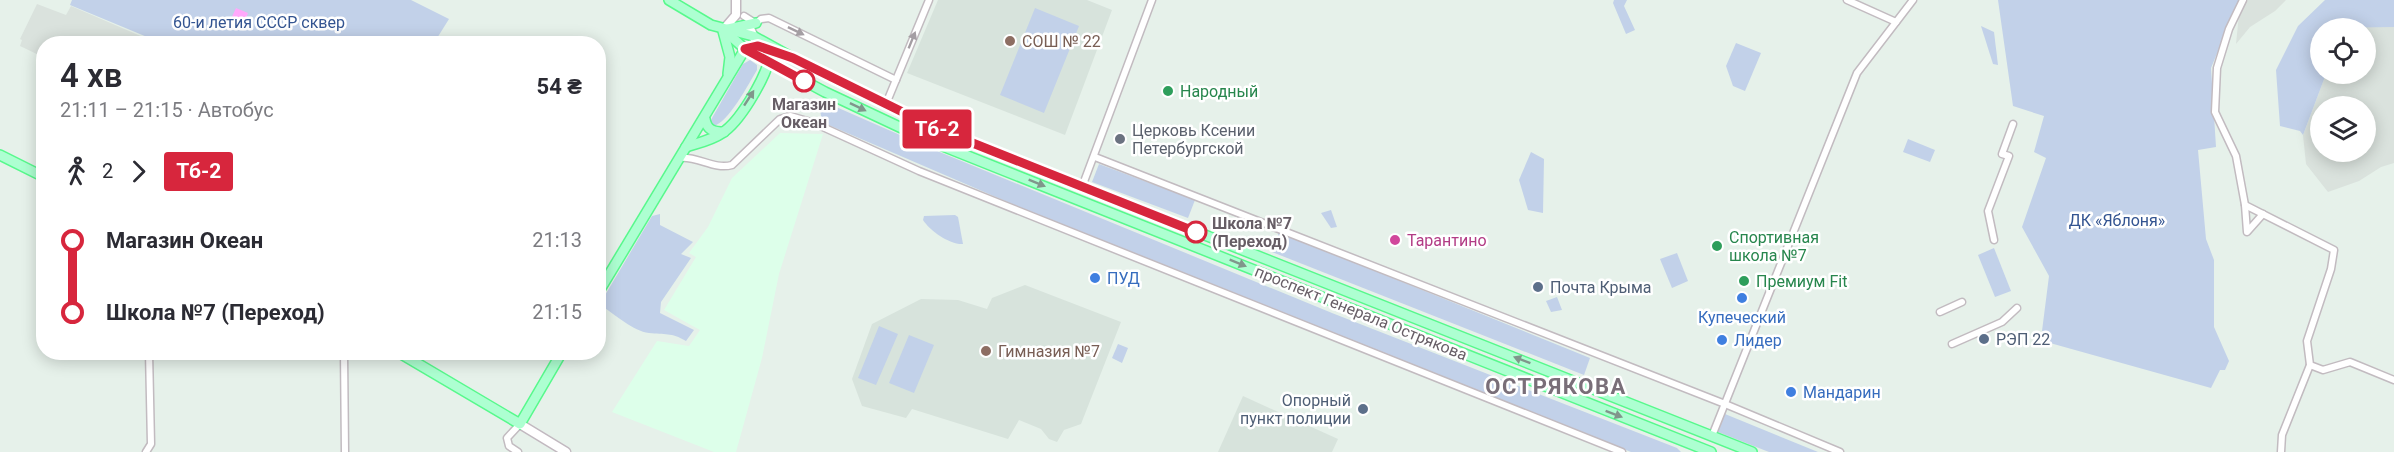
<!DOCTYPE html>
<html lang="uk">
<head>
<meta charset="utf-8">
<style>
  body { margin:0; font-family:Roboto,sans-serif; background:#f2f2f3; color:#2b2b33; height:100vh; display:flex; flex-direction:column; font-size:22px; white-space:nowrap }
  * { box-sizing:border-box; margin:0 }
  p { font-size:20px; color:#7c7c81 }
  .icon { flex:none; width:33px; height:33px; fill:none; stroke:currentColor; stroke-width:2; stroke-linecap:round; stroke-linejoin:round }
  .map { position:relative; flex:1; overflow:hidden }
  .panel { position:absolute; left:36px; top:36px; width:570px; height:324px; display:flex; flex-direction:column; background:#fff; border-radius:24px; box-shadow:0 3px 15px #0003 }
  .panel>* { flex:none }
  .badge { padding:0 12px; border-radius:4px; font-size:21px; line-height:39px }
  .buttons { position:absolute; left:2310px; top:18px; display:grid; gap:12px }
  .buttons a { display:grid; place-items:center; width:66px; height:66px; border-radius:50%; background:#fff; box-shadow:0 3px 15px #0003; font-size:30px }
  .map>.badge { position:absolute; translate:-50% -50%; box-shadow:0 0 0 3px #fff }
  .legs { display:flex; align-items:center; gap:9px; height:66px; padding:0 24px; font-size:20px }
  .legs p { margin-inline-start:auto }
  .headline { display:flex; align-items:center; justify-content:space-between; height:102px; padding:0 24px }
  h1 { font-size:33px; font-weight:600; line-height:45px }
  ul { padding:0 24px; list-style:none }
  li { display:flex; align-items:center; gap:21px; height:72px; font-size:22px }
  li i { display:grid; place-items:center; width:9px; height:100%; margin:0 8px; background:currentColor }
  li i::after { content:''; width:15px; height:15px; margin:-8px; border:4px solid; border-radius:50%; background:#fff }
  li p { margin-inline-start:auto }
  li:first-child i { background:linear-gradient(#0000 50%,currentColor 0) }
  li:last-child i { background:linear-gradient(currentColor 50%,#0000 0) }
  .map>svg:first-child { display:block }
  .commercial { fill:#ddffea }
  .industrial { fill:#dae2dd; fill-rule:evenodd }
  .education { fill:#d7e3dc }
  .green { fill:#c2d1e9 }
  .water { fill:#ffa8fb }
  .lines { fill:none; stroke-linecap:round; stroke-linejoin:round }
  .minor-casing { stroke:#c2bbc0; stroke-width:9 }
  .secondary-casing { stroke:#c2b9c0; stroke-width:11 }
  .primary-casing { stroke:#57f98c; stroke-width:12 }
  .minor { stroke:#fff; stroke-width:6 }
  .secondary { stroke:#fff; stroke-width:8 }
  .primary { stroke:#adffd1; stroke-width:9 }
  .oneway { fill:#a49ea3 }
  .oneway2 { fill:#80968b }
  .line-1-casing { stroke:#fff; stroke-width:14 }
  .line-1 { stroke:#d7263d; stroke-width:9 }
  .education-dot { fill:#8d6e63; stroke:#fff; stroke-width:2 }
  .stop-1-dot { fill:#fff; stroke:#d7263d; stroke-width:3 }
  .leisure-dot { fill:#2e9e5b; stroke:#fff; stroke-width:2 }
  .worship-dot { fill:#6b7280; stroke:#fff; stroke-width:2 }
  .hotel-dot { fill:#d1479c; stroke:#fff; stroke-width:2 }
  .shop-dot { fill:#3f7fe0; stroke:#fff; stroke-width:2 }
  .service-dot { fill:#5c6f8a; stroke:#fff; stroke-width:2 }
  .labels { text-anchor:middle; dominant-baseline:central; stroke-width:5; stroke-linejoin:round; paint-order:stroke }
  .park-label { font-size:16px; fill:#335491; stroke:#fff }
  .education-label { font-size:16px; fill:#785e54; stroke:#fff; text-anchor:start }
  .leisure-label { font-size:16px; fill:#27864d; stroke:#fff; text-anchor:start }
  .stop-label { font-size:16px; font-weight:bold; fill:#675e66; stroke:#fff }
  .worship-label { font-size:16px; fill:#5b616d; stroke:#fff; text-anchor:start }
  .hotel-label { font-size:16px; fill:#b23c85; stroke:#fff; text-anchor:start }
  .shop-label { font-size:16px; fill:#366cbe; stroke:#fff; text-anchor:start }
  .service-label { font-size:16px; fill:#4e5e75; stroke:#fff; text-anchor:start }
  .street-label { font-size:16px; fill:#675e66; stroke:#fff }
  .district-label { font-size:22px; font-weight:bold; letter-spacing:1.5px; fill:#796e78; stroke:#fff }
</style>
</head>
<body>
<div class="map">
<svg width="2394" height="452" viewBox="0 0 2394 452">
  <rect width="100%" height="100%" fill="#e6f1ea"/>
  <path class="commercial" d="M 780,133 L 823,134 L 779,274 L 762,358 L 736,452 L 714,452 L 612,412 L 657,341 L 689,346 L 700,330 L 664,310 L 696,257 L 689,253 L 708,227 L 732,178 Z"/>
  <g class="industrial">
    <path d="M 2248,0 L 2286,0 L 2275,11 L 2250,27 L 2236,44 L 2239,14 Z"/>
    <path d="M 37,4 L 66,15 L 71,6 L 157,43 L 44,44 L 43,57 L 20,46 L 22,40 L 20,39 Z"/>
    <path d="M 2375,26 L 2394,27 L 2394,163 L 2381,167 L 2359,181 L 2328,192 L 2306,164 L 2303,135 L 2326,74 L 2366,74 L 2366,28 L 2359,28 ZM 2320,106 L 2366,106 L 2366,152 L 2320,152 Z"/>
  </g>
  <g class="education">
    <path d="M 938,0 L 1087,0 L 1112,10 L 1065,135 L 907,73 Z"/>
    <path d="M 1025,285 L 1121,322 L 1081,424 L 1064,430 L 1057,442 L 1049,439 L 1041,429 L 1019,420 L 1008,439 L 912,409 L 906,418 L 862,406 L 852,379 L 872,324 L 921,299 L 958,300 L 987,309 L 992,298 Z"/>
    <path d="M 1243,396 L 1338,439 L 1332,452 L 1218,452 Z"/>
  </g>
  <g class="green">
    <path d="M 72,0 L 411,0 L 449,19 L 434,43 L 191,44 L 185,40 L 183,43 L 164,44 L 70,5 Z"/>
    <path d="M 1614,0 L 1627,0 L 1624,6 L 1635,30 L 1626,34 L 1613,3 Z"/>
    <path d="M 1998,0 L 2239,0 L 2211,68 L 2216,147 L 2198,150 L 2206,239 L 2214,260 L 2214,327 L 2229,361 L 2225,370 L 2220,370 L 2211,388 L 2050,343 L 2042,331 L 2049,276 L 2022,227 L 2046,158 L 2034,152 L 2044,116 L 2013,106 Z"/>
    <path d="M 2325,0 L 2394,0 L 2394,27 L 2320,28 L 2320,74 L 2326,74 L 2303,135 L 2300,131 L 2280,126 L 2276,70 L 2298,26 Z"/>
    <path d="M 1035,8 L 1079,26 L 1044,113 L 1000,95 Z"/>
    <path d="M 1981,26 L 1994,32 L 1998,65 L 1993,64 Z"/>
    <path d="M 1736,43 L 1761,53 L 1745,91 L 1733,86 L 1726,66 Z"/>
    <path d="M 750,60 L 757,65 L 757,70 C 749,83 728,124 713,126 L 710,123 L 712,118 L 743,64 Z"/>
    <path d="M 818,99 L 925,146 L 1332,313 L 1677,448 L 1681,452 L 1631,452 L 1045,218 L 824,123 L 822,121 Z"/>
    <path d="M 1908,139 L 1935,150 L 1930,162 L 1903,152 Z"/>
    <path d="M 1531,152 L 1544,159 L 1543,213 L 1528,210 L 1519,180 Z"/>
    <path d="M 1099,164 L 1195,200 L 1188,218 L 1092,182 Z"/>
    <path d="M 1331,210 L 1337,227 L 1331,228 L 1321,213 Z"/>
    <path d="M 660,214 L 660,225 L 693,242 L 681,254 L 691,258 L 661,302 L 660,313 L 694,330 L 686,341 C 671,332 665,335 649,333 C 633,331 616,315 603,307 L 601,302 L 652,216 Z"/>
    <path d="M 955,215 L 958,217 L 963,244 C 950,245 930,231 923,220 L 924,216 Z"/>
    <path d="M 1279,232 L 1590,358 L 1584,375 L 1272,252 Z"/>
    <path d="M 1994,248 L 2011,291 L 1995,297 L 1978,255 Z"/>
    <path d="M 1677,253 L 1688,281 L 1672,288 L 1660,259 Z"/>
    <path d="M 1557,297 L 1562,310 L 1551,312 L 1546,301 Z"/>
    <path d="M 879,326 L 898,334 L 876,385 L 858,378 Z"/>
    <path d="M 909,335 L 934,345 L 914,393 L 889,383 Z"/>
    <path d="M 1118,344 L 1128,348 L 1122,363 L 1112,358 Z"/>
    <path d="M 1725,414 L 1818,452 L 1769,452 L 1718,432 Z"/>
  </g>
  <path class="water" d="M 236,8 L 248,13 L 243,25 L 231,19 Z"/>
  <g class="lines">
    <defs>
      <g id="minor">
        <path d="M 1847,0 L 1896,22"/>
        <path d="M 2243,0 L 2229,29 L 2217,68 L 2215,112 L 2236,156 L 2245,205 L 2334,250 L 2331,269 L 2307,341 L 2310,365 L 2323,370 L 2350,362 L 2394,380"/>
        <path d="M 744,16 L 755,23"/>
        <path d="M 755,24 L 761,19 L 769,18 L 896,80"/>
        <path d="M 886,104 L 929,0"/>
        <path d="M 1095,157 L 1725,404 L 1840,452"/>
        <path d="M 680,158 C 698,156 714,170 732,165 L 780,119 L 790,116 L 814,123 L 919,171 L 1622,452"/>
        <path d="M 1082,187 L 1152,0"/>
        <path d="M 2245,205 L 2247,232 L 2263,214"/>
        <path d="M 1994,240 L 1988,211 L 2009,156 L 2002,154 L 2013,124"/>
        <path d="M 1940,312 L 1962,302"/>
        <path d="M 1952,344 L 2002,322 L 2017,308"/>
        <path d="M 344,352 L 345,452"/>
        <path d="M 1712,436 L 1857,73 L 1913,0"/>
        <path d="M 146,452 L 151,444 L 149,352"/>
        <path d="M 518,452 L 509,446 L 507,438 L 520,424"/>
        <path d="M 2281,452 L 2282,435 L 2310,365"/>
      </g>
      <g id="secondary">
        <path d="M 748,24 L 758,46 L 769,61"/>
        <path d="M 723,30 L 736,15 L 736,0"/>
        <path d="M 520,424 L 566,452"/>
      </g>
      <g id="primary">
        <path d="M 669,0 L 711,25 L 753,36 L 793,58 L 935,128 L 1752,452"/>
        <path d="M 728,29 L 756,23"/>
        <path d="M 723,31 L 730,57 L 728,74"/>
        <path d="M 725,31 L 745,49 L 825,92 L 925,139 L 1711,452"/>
        <path d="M 705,119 C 707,130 713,132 724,132"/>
        <path d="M 686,147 C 698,143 712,140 722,133 C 740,122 763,81 769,61"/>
        <path d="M 0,155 L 44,177"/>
        <path d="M 598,293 L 745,49"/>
        <path d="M 398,352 L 520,424 L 562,352"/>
      </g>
    </defs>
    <use href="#minor" class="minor-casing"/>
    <use href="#secondary" class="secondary-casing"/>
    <use href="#primary" class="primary-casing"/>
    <use href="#minor" class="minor"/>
    <use href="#secondary" class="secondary"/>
    <use href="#primary" class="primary"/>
  </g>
  <defs><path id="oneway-solid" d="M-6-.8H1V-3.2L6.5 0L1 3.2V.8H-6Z" transform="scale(1.5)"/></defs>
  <g class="oneway">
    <use href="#oneway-solid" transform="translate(796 31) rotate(26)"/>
    <use href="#oneway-solid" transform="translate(912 40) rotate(-68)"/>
  </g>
  <g class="oneway2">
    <use href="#oneway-solid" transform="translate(749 98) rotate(-57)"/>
    <use href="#oneway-solid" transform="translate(858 107) rotate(26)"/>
    <use href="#oneway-solid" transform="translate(1037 183) rotate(22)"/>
    <use href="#oneway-solid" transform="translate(1238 263) rotate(22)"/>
    <use href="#oneway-solid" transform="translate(1522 360) rotate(-159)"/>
    <use href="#oneway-solid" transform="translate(1614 414) rotate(21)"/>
  </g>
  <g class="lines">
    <defs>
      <path id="line-1" d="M 804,81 L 745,49 L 758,46 L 793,58 L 935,128 L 1196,232"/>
    </defs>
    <use href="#line-1" class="line-1-casing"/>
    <use href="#line-1" class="line-1"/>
  </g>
  <g class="education-dot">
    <circle cx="1010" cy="41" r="6"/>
    <circle cx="986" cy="351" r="6"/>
  </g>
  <g class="stop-1-dot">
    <circle cx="804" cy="81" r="10"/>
    <circle cx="1196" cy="232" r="10"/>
  </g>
  <g class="leisure-dot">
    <circle cx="1168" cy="91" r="6"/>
    <circle cx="1717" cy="246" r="6"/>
    <circle cx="1744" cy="281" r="6"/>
  </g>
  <circle class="worship-dot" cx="1120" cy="139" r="6"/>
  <circle class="hotel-dot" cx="1395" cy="240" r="6"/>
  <g class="shop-dot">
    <circle cx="1095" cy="278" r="6"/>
    <circle cx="1742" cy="298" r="6"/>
    <circle cx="1722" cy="340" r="6"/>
    <circle cx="1791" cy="392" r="6"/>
  </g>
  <g class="service-dot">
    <circle cx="1538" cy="287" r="6"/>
    <circle cx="1984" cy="339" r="6"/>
    <circle cx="1363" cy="409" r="6"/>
  </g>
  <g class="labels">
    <g class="park-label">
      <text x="259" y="22">60-и летия СССР сквер</text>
      <text x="2117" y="220">ДК «Яблоня»</text>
    </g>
    <g class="education-label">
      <text x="1022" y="41">СОШ № 22</text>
      <text x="998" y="351">Гимназия №7</text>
    </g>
    <g class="leisure-label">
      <text x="1180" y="91">Народный</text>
      <text x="1729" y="237">Спортивная<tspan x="1729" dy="18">школа №7</tspan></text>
      <text x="1756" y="281">Премиум Fit</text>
    </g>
    <g class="stop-label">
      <text x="804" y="104">Магазин<tspan x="804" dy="18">Океан</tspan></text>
      <text x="1212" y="223" text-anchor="start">Школа №7<tspan x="1212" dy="18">(Переход)</tspan></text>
    </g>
    <g class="worship-label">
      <text x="1132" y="130">Церковь Ксении<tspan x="1132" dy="18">Петербургской</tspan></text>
    </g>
    <g class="hotel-label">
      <text x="1407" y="240">Тарантино</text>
    </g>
    <g class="shop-label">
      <text x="1107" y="278">ПУД</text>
      <text x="1742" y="317" text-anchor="middle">Купеческий</text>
      <text x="1734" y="340">Лидер</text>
      <text x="1803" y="392">Мандарин</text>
    </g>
    <g class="service-label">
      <text x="1550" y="287">Почта Крыма</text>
      <text x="1996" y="339">РЭП 22</text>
      <text x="1351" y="400" text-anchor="end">Опорный<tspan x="1351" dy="18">пункт полиции</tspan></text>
    </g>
    <g class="street-label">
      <text transform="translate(1361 313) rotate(22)">проспект Генерала Острякова</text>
    </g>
    <g class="district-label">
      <text x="1556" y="386">ОСТРЯКОВА</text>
    </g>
  </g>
</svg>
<div class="buttons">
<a><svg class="icon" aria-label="locate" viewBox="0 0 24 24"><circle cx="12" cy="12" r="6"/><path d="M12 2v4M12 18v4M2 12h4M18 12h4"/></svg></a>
<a><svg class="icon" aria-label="layers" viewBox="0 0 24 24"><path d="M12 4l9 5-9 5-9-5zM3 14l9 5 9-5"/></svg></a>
</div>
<b class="badge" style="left:937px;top:129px;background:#d7263d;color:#fff">Тб-2</b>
<section class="panel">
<div class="headline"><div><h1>4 хв</h1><p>21:11 – 21:15 · Автобус</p></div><b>54 ₴</b></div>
<div class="legs"><svg class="icon" aria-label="walk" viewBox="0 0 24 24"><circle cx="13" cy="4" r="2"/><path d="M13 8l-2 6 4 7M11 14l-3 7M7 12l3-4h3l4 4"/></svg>2<svg class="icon" aria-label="forward" viewBox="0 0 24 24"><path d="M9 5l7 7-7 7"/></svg><b class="badge" style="background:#d7263d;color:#fff">Тб-2</b></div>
<ul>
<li><i style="color:#d7263d"></i><b>Магазин Океан</b><p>21:13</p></li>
<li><i style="color:#d7263d"></i><b>Школа №7 (Переход)</b><p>21:15</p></li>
</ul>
</section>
</div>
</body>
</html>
